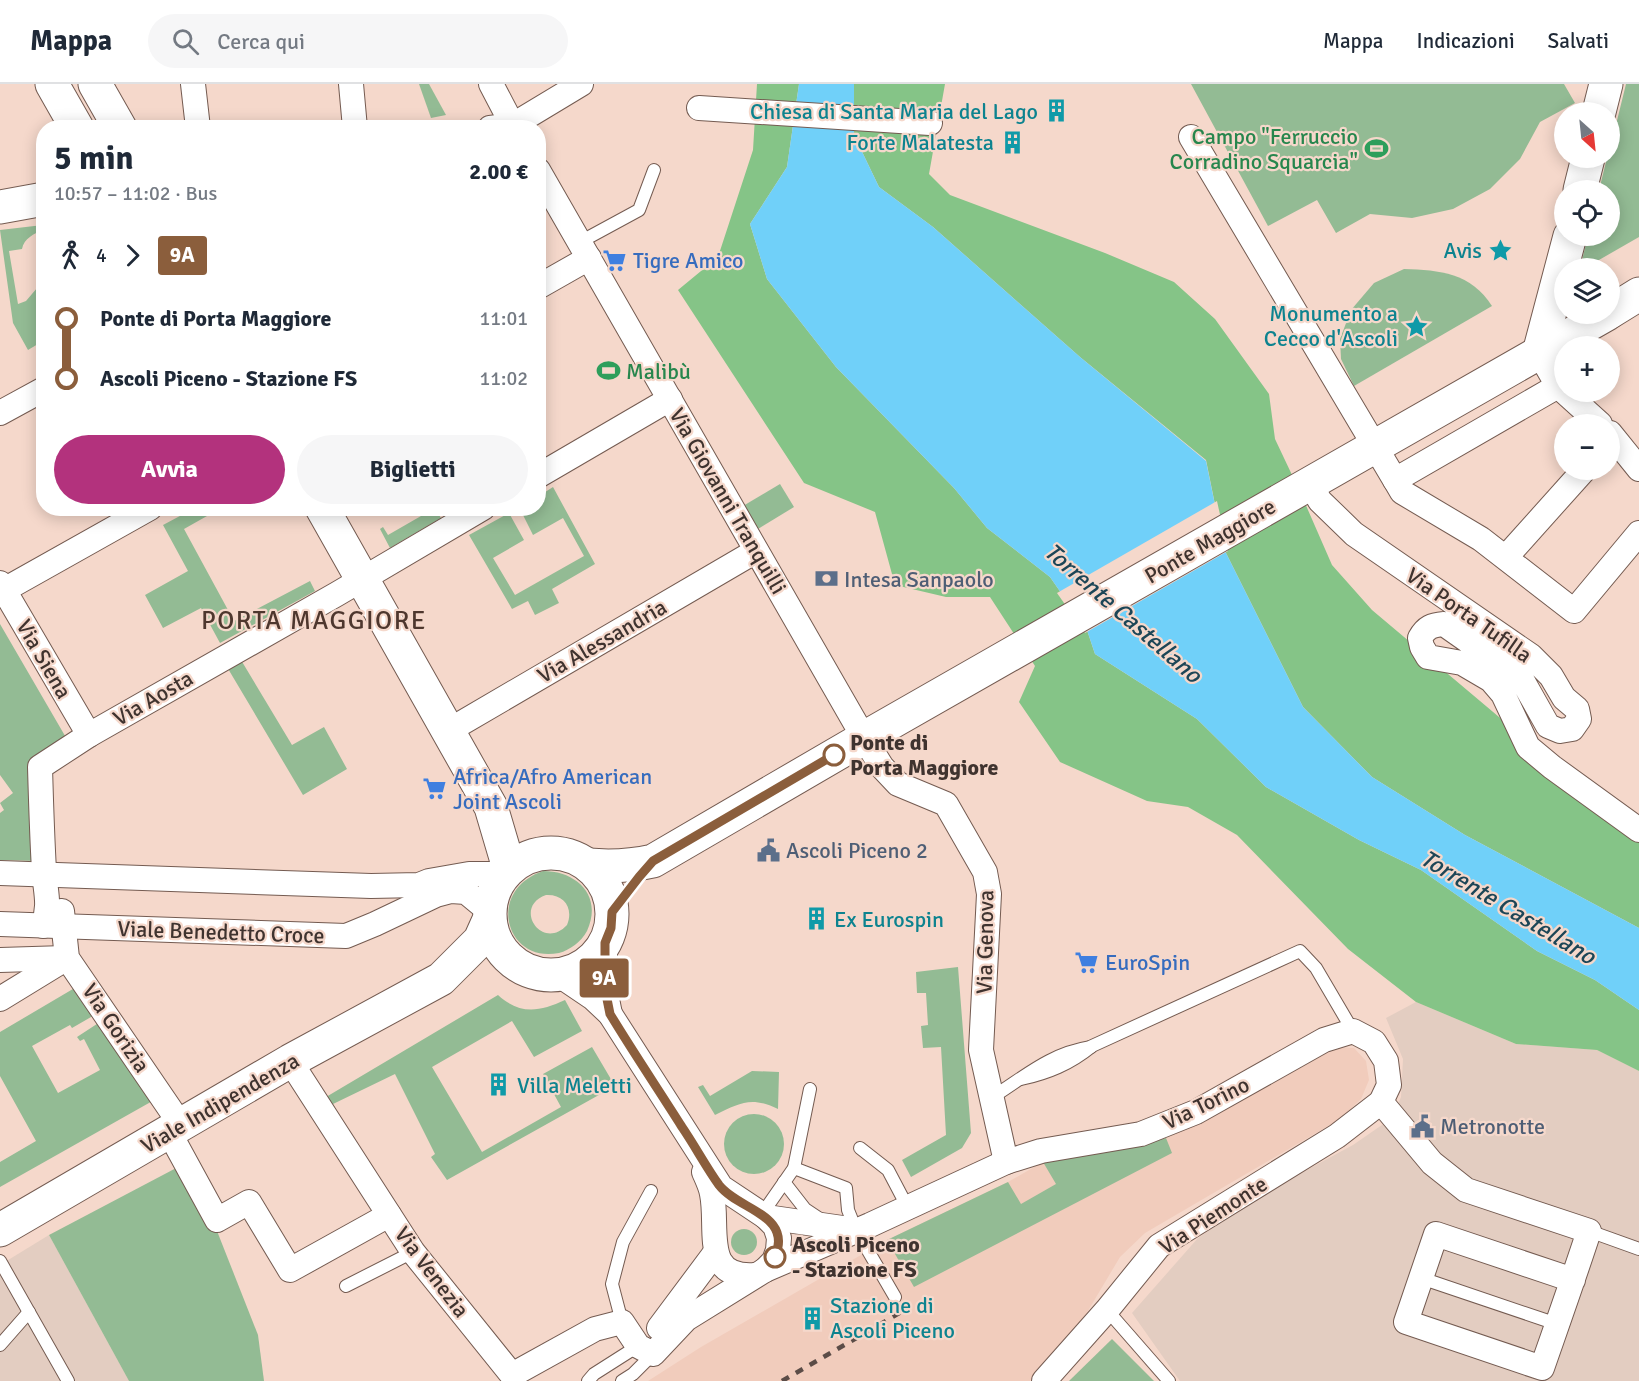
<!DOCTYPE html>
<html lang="it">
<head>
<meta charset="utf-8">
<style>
  body { margin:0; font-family:Signika,sans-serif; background:#f6f6f7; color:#1f2937; height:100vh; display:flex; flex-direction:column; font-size:22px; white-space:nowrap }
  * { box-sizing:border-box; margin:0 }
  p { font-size:20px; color:#747a83 }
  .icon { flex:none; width:33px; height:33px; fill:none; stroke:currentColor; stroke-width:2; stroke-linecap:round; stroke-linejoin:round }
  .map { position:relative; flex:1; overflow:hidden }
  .sheet { position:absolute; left:36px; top:36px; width:510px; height:396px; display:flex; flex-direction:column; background:#fff; border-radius:24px; box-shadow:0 3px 15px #0003 }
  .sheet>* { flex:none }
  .badge { padding:0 12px; border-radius:4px; font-size:21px; line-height:39px }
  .needle { width:39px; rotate:153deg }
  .buttons { position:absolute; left:1554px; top:18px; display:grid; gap:12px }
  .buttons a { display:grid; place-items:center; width:66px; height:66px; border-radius:50%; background:#fff; box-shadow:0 3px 15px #0003; font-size:30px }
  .map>.badge { position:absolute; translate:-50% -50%; box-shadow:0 0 0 3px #fff }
  .legs { display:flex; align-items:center; gap:9px; height:66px; padding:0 18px; font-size:20px }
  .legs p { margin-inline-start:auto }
  .head { display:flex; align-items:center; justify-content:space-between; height:102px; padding:0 18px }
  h1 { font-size:33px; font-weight:700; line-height:45px }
  .button { display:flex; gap:12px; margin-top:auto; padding:12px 18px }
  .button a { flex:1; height:69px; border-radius:36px; background:#b3327d; color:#fff; font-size:24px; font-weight:700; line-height:69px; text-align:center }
  .button a+a { background:#f6f6f7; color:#1f2937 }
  ul { padding:0 18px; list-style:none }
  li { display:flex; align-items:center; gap:21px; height:60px; font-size:22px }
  li i { display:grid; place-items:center; width:9px; height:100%; margin:0 8px; background:currentColor }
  li i::after { content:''; width:15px; height:15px; margin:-8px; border:4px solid; border-radius:50%; background:#fff }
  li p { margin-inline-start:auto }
  li:first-child i { background:linear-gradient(#0000 50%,currentColor 0) }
  li:last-child i { background:linear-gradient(currentColor 50%,#0000 0) }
  header { display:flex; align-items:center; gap:36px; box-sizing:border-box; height:84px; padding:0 30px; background:#fff; border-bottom:2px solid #e0e1e3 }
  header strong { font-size:28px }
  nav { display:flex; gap:33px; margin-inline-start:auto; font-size:21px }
  .search { width:420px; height:54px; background:#f6f6f7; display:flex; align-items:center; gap:15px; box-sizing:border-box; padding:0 21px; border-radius:33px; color:#747a83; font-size:22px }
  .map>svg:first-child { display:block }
  .commercial { fill:#e3cdc1 }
  .built { fill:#f1ccbc }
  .green { fill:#93bb94; fill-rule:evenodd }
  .forest { fill:#85c487 }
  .water { fill:#70d0f9 }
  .pier { fill:#f5d8cb }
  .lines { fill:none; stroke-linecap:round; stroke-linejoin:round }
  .lane-casing { stroke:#745b51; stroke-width:14 }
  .street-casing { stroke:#745b51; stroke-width:26 }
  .secondary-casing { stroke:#745b51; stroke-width:35 }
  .lane { stroke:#fff; stroke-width:12 }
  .street { stroke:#fff; stroke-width:24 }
  .secondary { stroke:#fff; stroke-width:33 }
  .rail { stroke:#5b4c47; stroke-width:4.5; stroke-dasharray:8 8; stroke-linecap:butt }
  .line-1-casing { stroke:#fff; stroke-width:14 }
  .line-1 { stroke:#8b5e3c; stroke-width:9 }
  .stop-1-dot { fill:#fff; stroke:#8b5e3c; stroke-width:3 }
  .labels { text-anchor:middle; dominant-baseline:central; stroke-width:4.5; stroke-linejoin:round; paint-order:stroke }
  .culture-label { font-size:22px; fill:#0d838f; stroke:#f5d8cb; text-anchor:end }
  .leisure-label { font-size:22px; fill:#27864d; stroke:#f5d8cb; text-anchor:end }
  .shop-label { font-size:22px; fill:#366cbe; stroke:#f5d8cb; text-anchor:start }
  .street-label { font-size:22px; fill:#3f332f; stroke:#f5d8cb }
  .service-label { font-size:22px; fill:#4e5e75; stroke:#f5d8cb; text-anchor:start }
  .stop-label { font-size:22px; font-weight:bold; fill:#3f332f; stroke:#f5d8cb; text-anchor:start }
  .water-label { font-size:24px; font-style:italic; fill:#1c4657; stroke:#f5d8cb }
  .quarter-label { font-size:26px; letter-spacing:1.5px; fill:#4e372e; stroke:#f5d8cb }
</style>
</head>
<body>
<header>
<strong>Mappa</strong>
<div class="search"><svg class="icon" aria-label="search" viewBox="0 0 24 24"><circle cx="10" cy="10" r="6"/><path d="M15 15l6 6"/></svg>Cerca qui</div>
<nav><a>Mappa</a><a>Indicazioni</a><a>Salvati</a></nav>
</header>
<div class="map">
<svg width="1639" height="1297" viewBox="0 0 1639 1297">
  <rect width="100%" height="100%" fill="#f5d8cb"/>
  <g class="commercial">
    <path d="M 1416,918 L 1516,960 L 1597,966 L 1639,987 L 1639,1297 L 1180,1297 L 1132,1229 L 1198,1154 L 1264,1109 L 1353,1061 L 1392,1034 L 1401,1013 L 1403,975 L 1386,934 Z"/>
    <path d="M 49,1151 L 129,1297 L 0,1297 L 0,1181 Z"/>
  </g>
  <path class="built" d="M 1333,963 L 1354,964 L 1366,977 L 1369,996 L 1361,1015 L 1340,1035 L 1145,1149 L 1120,1173 L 1073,1252 L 1030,1297 L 648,1297 L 701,1263 L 887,1156 L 1008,1098 L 1043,1078 L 1124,1064 L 1166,1054 Z"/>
  <g class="green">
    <path d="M 419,0 L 429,0 L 446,31 L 431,34 Z"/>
    <path d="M 1191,0 L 1564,0 L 1575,19 L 1540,38 L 1520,75 L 1490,105 L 1453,125 L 1412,134 L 1370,130 L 1336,149 L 1317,116 L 1268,142 Z"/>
    <path d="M 1626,0 L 1639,0 L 1639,153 L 1585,184 L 1580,184 L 1588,152 L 1610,152 L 1610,106 L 1599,106 L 1607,74 L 1610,74 L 1610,65 Z"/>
    <path d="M 43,141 L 43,146 C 34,150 24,154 22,165 L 9,167 L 18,220 L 26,217 L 43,197 L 43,209 L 37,214 L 43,225 L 43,257 L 28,266 L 13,239 L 0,146 Z"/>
    <path d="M 1404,185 C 1440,186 1471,189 1492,222 L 1354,302 L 1341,275 L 1340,255 L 1351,226 L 1374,199 Z"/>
    <path d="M 780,400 L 794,423 L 758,445 L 743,422 Z"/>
    <path d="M 553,403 L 595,480 L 552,505 L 559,519 L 535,531 L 528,517 L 512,525 L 469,451 L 509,429 L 524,456 L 493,474 L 515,511 L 584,472 L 563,434 L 533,451 L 520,425 L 538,424 L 539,412 Z"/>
    <path d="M 193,425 L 203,425 L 207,432 L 184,445 L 234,537 L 310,497 L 315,507 L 220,559 L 201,524 L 163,544 L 145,511 L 188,487 L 163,441 Z"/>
    <path d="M 418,425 L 435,425 L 441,434 L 390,464 L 380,445 L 383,443 L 388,451 L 421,432 Z"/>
    <path d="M 0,540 L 68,657 L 35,680 L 38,777 L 0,776 L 0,729 L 4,726 L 0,719 L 13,709 L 0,691 Z"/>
    <path d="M 241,576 L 292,661 L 324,643 L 347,685 L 303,711 L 227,583 Z"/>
    <path d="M 543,787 C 577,787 603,812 587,847 C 581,858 570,866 559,869 C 506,880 485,807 543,787 ZM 546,811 C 564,810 574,824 567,841 C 542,868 512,823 546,811 Z"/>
    <path d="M 958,883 L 971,1049 L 962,1064 L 911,1093 L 902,1076 L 946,1051 L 941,963 L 923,964 L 921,942 L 928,941 L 926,909 L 917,909 L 916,888 Z"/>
    <path d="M 78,902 L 98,929 L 72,944 L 70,941 L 32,962 L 58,1009 L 100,986 L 84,955 L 80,957 L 77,953 L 103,936 L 156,1015 L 0,1103 L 0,1078 L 36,1057 L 0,992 L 0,948 Z"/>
    <path d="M 498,911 C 520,931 539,928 565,916 L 582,947 L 534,973 L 512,937 L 432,983 L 482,1068 L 561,1023 L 543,990 L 592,963 L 615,1002 L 447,1096 L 431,1073 L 435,1070 L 395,990 L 333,1020 L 349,1051 L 321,1016 Z"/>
    <path d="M 752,987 L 779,988 L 778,1025 C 751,1012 740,1019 715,1031 L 698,1003 L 703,1001 L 710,1012 Z"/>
    <circle cx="754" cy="1060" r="30"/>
    <path d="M 1166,1054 L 1172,1069 L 914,1203 L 887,1156 L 1008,1098 L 1021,1120 L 1056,1100 L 1043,1078 L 1124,1064 Z"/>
    <path d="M 180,1082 L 217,1147 L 258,1251 L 264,1297 L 129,1297 L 49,1151 Z"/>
    <circle cx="744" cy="1158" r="13"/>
    <path d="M 1112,1255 L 1154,1297 L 1069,1297 Z"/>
  </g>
  <g class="forest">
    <path d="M 757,0 L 799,0 L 787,83 L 750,140 L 767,195 L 836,283 L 954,404 L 987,444 L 1050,493 L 1087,546 L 1095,570 L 1197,635 L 1266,703 L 1359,756 L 1421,786 L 1537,867 L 1595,896 L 1639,926 L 1639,987 L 1597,966 L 1516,960 L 1416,918 L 1348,865 L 1237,751 L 1188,723 L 1147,717 L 1060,678 L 1019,618 L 1035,582 L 990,513 L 946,513 L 895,501 L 875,428 L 804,399 L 678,206 L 718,173 L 753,66 Z"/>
    <path d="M 854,0 L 945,0 L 929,90 L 950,111 L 1105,169 L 1174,198 L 1215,235 L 1269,310 L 1275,355 L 1301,410 L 1332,481 L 1372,526 L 1639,751 L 1639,844 L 1465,751 L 1372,693 L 1303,623 L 1224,465 L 1206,376 L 1080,273 L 933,143 L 879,103 L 854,51 Z"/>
  </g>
  <path class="water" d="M 799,0 L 854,0 L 854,51 L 879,103 L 933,143 L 1080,273 L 1206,377 L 1224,465 L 1303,623 L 1372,693 L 1465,751 L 1639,844 L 1639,926 L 1595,896 L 1537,867 L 1421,786 L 1359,756 L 1266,703 L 1197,635 L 1095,570 L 1087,546 L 1050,493 L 987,444 L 954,404 L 836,283 L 767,195 L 750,140 L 787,83 Z"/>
  <path class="pier" d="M 1217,417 L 1228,467 L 1085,549 L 1057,509 Z"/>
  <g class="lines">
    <defs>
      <g id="lane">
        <path d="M 580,158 L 639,126 L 654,86"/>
        <path d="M 1021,995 C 1048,989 1070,980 1092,962 L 1300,867 L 1316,884 L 1353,947"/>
        <path d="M 991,1014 C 1026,992 1049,970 1091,963"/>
        <path d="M 860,1064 L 888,1086 L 908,1124"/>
        <path d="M 794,1084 L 846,1104 L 848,1126 L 856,1146 L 895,1213"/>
        <path d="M 784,1098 L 805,1125 L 820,1135"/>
        <path d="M 762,1130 L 794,1084 L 810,1005"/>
        <path d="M 1589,1147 L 1639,1165"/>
        <path d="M 0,1177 L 68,1297"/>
        <path d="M 1421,1194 L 1557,1240"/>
        <path d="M 346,1202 L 413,1168"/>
        <path d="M 1107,1226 L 1169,1297"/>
        <path d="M 622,1238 L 612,1200 L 623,1158 L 651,1107"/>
        <path d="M 0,1261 L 29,1228"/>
        <path d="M 588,1297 L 594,1290 L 638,1262"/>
        <path d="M 622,1297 L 633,1290 L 653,1270"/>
      </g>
      <g id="street">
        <path d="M 193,0 L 198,44"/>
        <path d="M 351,0 L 355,44"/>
        <path d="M 491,0 L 514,44"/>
        <path d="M 699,24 L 930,39"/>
        <path d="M 490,44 L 513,41 L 581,0"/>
        <path d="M 1191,53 L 1395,396 L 1558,302"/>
        <path d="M 538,86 L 864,654 L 882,683 L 898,700 L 946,720 L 985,788 L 989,810 L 981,966 L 1006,1078"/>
        <path d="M 538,203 L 589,174"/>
        <path d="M 1539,269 L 1558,302 L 1600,340"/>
        <path d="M 0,329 L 44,305"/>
        <path d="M 1610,349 L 1639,385"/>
        <path d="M 538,392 L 670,315"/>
        <path d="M 1395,396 L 1402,408 L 1481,455 L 1574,527 L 1639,449"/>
        <path d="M 1310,400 L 1320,417 L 1354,450 L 1531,572 L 1551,592 L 1564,614 L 1577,625 L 1579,635 L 1572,645 L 1560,647 L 1548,642 L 1521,594 L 1444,540 C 1432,541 1426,543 1420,554 L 1422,563 L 1428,573 L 1462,579 L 1491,596 L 1503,610 L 1528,663 L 1552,683 L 1639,746"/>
        <path d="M 1506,473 L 1584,386"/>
        <path d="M 0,499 L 89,651"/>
        <path d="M 4,506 L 150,424"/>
        <path d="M 448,647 L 756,467"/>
        <path d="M 0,789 L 371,802 L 419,801 L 429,797 L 469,790 L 503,790"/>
        <path d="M 62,827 L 67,874 L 181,1041"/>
        <path d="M 0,840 L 346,852 L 375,840 L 436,811 L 451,807 L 466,808 L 489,827"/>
        <path d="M 43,842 C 51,819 45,808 44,786 C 42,752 41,718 40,683 L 89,651 L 337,510 L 483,424"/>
        <path d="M 605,859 L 605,905 L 610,930"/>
        <path d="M 0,876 L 65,874"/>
        <path d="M 559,891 L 593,914 L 610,930 L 721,1103 L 766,1133 L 775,1142 L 779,1154 L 778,1166 L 774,1177 L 765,1186"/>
        <path d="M 0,915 L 67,874"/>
        <path d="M 290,977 L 413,1168 L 512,1291 L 595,1245 L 622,1238 L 638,1262 L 653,1270 L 686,1235 L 765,1186 L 870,1141 L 1006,1078 L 1041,1067 L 1141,1050 L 1196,1028 L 1324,956 L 1353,947 L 1374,958 L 1386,977 L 1389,1001 L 1381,1018 L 1337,1052 L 1159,1162 L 1107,1226 L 1044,1297"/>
        <path d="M 1381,1018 L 1432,1079 L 1466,1106 L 1589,1147 C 1574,1193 1558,1238 1542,1284 L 1406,1238 L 1436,1150 L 1573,1196"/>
        <path d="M 169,1048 L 217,1136 L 249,1118 L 290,1186 L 389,1131"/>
        <path d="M 704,1088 C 707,1095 711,1103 712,1110 C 719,1144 701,1195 755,1191"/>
        <path d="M 766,1133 L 856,1146"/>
        <path d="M 659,1244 L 715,1169"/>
      </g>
      <g id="secondary">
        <path d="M 52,0 L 77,44"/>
        <path d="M 95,0 L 120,44"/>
        <path d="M 1599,28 L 1606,0"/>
        <path d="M 1580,106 L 1588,74"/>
        <path d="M 0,123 L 44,115"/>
        <path d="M 1610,228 L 1639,210"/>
        <path d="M 1539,269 L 1570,152"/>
        <path d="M 322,424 L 491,723 L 509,784"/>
        <circle cx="551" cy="830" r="61"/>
        <path d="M 588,781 C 611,783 631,782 653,777 L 864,654 L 1607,230"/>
        <path d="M 0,1146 L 290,977 L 441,895 L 480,856 L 489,836"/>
      </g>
    </defs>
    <use href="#lane" class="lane-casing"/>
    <use href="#street" class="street-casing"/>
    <use href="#secondary" class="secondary-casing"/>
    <use href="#lane" class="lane"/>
    <use href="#street" class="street"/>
    <use href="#secondary" class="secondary"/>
    <path class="rail" d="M 782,1297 L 903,1227"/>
  </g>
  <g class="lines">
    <defs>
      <path id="line-1" d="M 775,1173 C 793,1130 738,1126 719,1101 C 706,1083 695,1062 682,1043 C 658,1005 633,968 610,930 L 605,905 L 605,859 L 611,844 L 612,828 L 639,793 L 653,777 L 834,671"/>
    </defs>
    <use href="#line-1" class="line-1-casing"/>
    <use href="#line-1" class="line-1"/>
  </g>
  <defs>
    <symbol id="building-bare" viewBox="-9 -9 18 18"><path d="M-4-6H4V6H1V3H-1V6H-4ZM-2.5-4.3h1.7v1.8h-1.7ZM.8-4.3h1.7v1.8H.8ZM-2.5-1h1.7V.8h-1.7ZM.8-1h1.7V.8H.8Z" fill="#0f9aa8" stroke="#f5d8cb" stroke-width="2.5" paint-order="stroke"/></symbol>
    <symbol id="stadium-bare" viewBox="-9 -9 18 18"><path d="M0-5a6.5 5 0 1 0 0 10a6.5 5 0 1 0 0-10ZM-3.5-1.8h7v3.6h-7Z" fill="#2e9e5b" stroke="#f5d8cb" stroke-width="2.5" paint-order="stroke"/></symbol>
    <symbol id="sight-bare" viewBox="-9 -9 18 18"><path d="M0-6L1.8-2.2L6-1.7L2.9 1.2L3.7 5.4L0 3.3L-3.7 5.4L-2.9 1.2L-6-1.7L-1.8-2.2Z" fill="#0f9aa8" stroke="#f5d8cb" stroke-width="2.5" paint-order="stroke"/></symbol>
    <symbol id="supermarket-bare" viewBox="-9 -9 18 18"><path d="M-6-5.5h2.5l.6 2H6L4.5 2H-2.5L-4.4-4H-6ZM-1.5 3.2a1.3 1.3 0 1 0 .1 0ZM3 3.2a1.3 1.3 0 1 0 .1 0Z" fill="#3f7fe0" stroke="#f5d8cb" stroke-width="2.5" paint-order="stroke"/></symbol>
    <symbol id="bank-bare" viewBox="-9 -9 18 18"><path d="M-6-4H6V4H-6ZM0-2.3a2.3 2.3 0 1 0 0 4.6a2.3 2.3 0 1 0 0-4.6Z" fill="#5c6f8a" stroke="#f5d8cb" stroke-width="2.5" paint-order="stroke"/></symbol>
    <symbol id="civic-bare" viewBox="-9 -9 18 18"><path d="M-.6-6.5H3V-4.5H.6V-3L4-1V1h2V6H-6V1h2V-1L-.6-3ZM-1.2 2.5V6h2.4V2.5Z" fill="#5c6f8a" stroke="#f5d8cb" stroke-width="2.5" paint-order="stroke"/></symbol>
  </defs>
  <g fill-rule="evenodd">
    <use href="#building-bare" x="1040" y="10" width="33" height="33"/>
    <use href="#building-bare" x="996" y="42" width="33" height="33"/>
    <use href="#stadium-bare" x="1360" y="48" width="33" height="33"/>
    <use href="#sight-bare" x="1484" y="150" width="33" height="33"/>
    <use href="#supermarket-bare" x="598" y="160" width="33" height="33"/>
    <use href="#sight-bare" x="1400" y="226" width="33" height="33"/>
    <use href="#stadium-bare" x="592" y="270" width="33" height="33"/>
    <use href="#bank-bare" x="810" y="478" width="33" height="33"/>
    <use href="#supermarket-bare" x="418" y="688" width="33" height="33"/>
    <use href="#civic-bare" x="752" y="750" width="33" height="33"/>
    <use href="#building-bare" x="800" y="818" width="33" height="33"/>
    <use href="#supermarket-bare" x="1070" y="862" width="33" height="33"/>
    <use href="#building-bare" x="482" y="984" width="33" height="33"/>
    <use href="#civic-bare" x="1406" y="1026" width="33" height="33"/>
    <use href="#building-bare" x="796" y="1218" width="33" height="33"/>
  </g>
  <g class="stop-1-dot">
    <circle cx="834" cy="671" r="10"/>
    <circle cx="775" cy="1173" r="10"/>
  </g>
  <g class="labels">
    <g class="culture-label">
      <text x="1038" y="27">Chiesa di Santa Maria del Lago</text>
      <text x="994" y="58">Forte Malatesta</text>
      <text x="1482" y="166">Avis</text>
      <text x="1398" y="229">Monumento a<tspan x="1398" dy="25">Cecco d'Ascoli</tspan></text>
      <text x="834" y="835" text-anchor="start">Ex Eurospin</text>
      <text x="517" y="1001" text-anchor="start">Villa Meletti</text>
      <text x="830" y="1221" text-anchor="start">Stazione di<tspan x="830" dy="25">Ascoli Piceno</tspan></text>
    </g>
    <g class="leisure-label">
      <text x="1358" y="52">Campo "Ferruccio<tspan x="1358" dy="25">Corradino Squarcia"</tspan></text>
      <text x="626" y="287" text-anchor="start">Malibù</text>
    </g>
    <g class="shop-label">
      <text x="633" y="176">Tigre Amico</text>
      <text x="453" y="692">Africa/Afro American<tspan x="453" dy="25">Joint Ascoli</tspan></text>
      <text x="1105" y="878">EuroSpin</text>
    </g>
    <g class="street-label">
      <text transform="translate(728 417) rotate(60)">Via Giovanni Tranquilli</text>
      <text transform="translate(1210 457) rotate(-30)">Ponte Maggiore</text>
      <text transform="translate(1469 531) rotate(35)">Via Porta Tufilla</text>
      <text transform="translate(602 557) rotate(-30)">Via Alessandria</text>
      <text transform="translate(44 575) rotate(60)">Via Siena</text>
      <text transform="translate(153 614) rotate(-30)">Via Aosta</text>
      <text transform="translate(221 848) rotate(2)">Viale Benedetto Croce</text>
      <text transform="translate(985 858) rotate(-89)">Via Genova</text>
      <text transform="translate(116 944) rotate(56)">Via Gorizia</text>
      <text transform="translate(220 1019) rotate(-30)">Viale Indipendenza</text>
      <text transform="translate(1206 1019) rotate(-26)">Via Torino</text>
      <text transform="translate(1213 1131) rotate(-33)">Via Piemonte</text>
      <text transform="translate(432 1188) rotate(53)">Via Venezia</text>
    </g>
    <g class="service-label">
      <text x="844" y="495">Intesa Sanpaolo</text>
      <text x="786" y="766">Ascoli Piceno 2</text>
      <text x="1440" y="1042">Metronotte</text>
    </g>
    <g class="stop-label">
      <text x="850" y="658">Ponte di<tspan x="850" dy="25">Porta Maggiore</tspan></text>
      <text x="792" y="1160">Ascoli Piceno<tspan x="792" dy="25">- Stazione FS</tspan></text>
    </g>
    <g class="water-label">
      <text transform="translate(1123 529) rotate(41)">Torrente Castellano</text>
      <text transform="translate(1508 823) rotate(31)">Torrente Castellano</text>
    </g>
    <g class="quarter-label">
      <text x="314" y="537">PORTA MAGGIORE</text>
    </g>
  </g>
</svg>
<div class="buttons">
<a><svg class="needle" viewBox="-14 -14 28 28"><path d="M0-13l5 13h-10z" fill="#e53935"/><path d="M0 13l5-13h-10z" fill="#747a83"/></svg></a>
<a><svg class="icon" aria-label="locate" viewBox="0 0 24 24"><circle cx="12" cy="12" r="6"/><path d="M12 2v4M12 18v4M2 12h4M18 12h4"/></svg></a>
<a><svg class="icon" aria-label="layers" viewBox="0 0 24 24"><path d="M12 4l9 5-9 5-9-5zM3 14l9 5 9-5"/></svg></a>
<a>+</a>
<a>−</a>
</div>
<b class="badge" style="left:604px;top:894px;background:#8b5e3c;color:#fff">9A</b>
<section class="sheet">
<div class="head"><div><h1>5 min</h1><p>10:57 – 11:02 · Bus</p></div><b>2.00 €</b></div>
<div class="legs"><svg class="icon" aria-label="walk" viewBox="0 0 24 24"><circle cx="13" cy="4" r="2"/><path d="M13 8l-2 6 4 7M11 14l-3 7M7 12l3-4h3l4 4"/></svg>4<svg class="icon" aria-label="forward" viewBox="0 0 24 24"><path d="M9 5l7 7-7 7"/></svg><b class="badge" style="background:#8b5e3c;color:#fff">9A</b></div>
<ul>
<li><i style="color:#8b5e3c"></i><b>Ponte di Porta Maggiore</b><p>11:01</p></li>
<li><i style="color:#8b5e3c"></i><b>Ascoli Piceno - Stazione FS</b><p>11:02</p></li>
</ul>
<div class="button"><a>Avvia</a><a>Biglietti</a></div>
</section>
</div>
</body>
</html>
